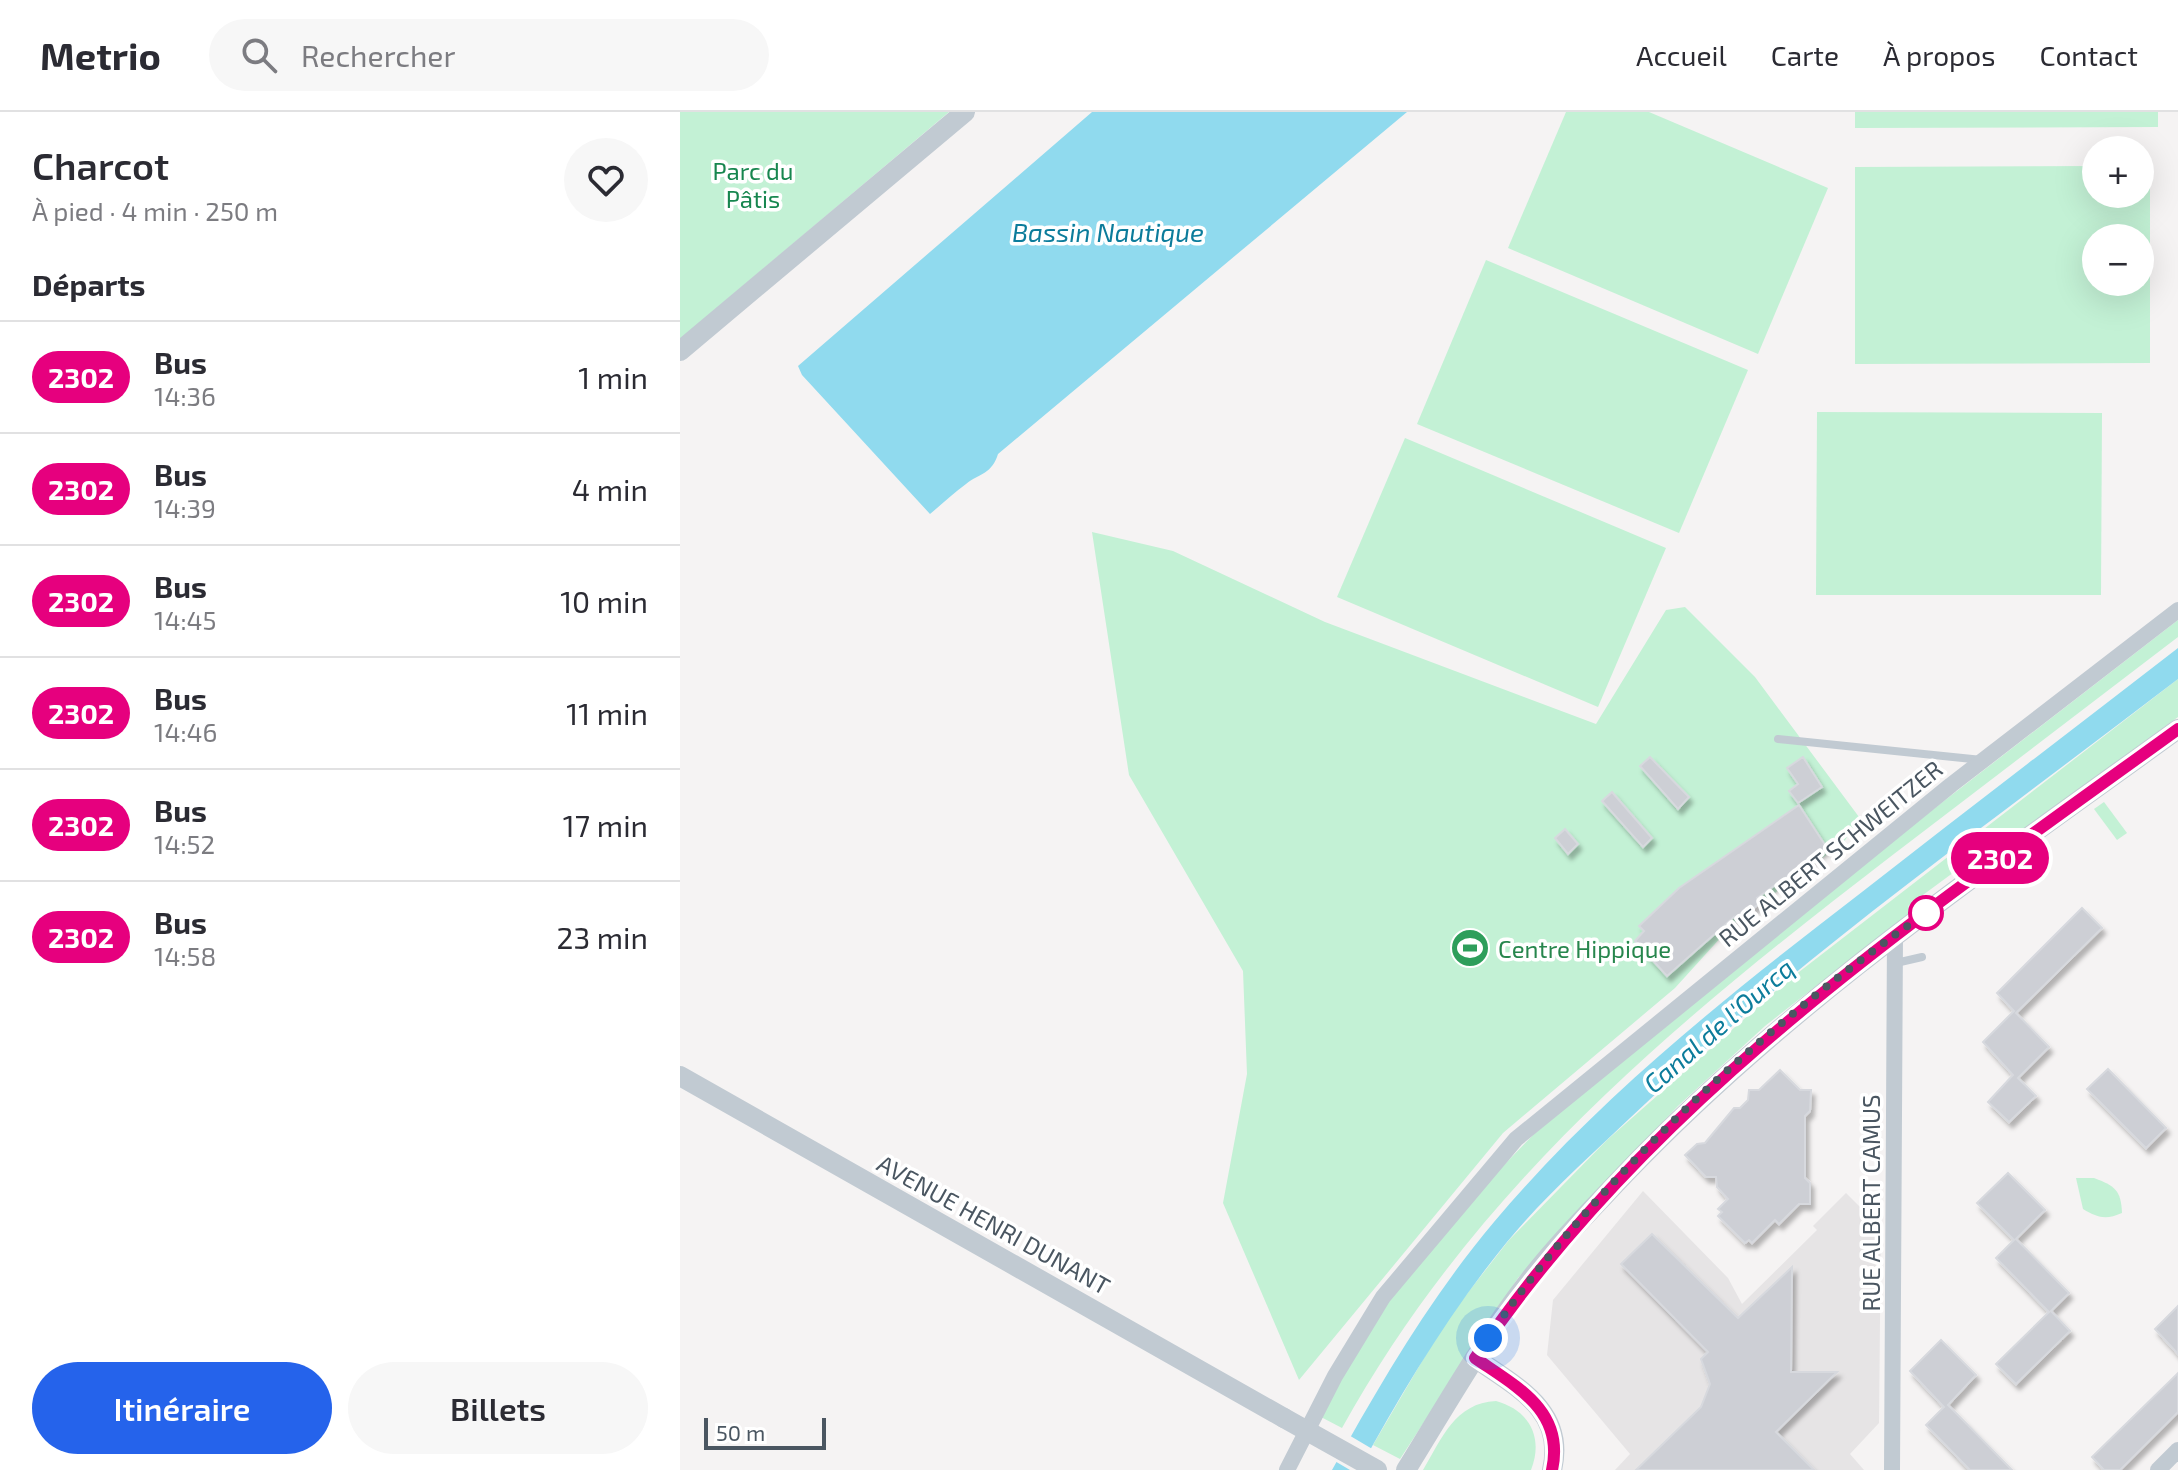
<!DOCTYPE html>
<html lang="fr">
<head>
<meta charset="utf-8">
<style>
  body { margin:0; font-family:"Exo 2",sans-serif; background:#f7f7f7; color:#2b2b33; height:100vh; display:flex; flex-direction:column; font-size:30px; white-space:nowrap }
  * { box-sizing:border-box; margin:0 }
  p { font-size:26px; color:#7c7c81 }
  .icon { flex:none; width:44px; height:44px; fill:none; stroke:currentColor; stroke-width:2; stroke-linecap:round; stroke-linejoin:round }
  .map { position:relative; flex:1; overflow:hidden }
  .sheet { display:flex; flex-direction:column; background:#fff; width:680px }
  .sheet>* { flex:none }
  .badge { padding:0 16px; border-radius:26px; font-size:28px; line-height:52px }
  .buttons { position:absolute; left:1402px; top:24px; display:grid; gap:16px }
  .buttons a { display:grid; place-items:center; width:72px; height:72px; border-radius:50%; background:#fff; box-shadow:0 8px 32px #0002; font-size:40px }
  .scale { position:absolute; left:24px; bottom:20px; width:122px; box-sizing:border-box; padding-left:8px; border:4px solid #4a5661; border-top:0; font-size:22px; line-height:28px; white-space:nowrap; color:#4a5661; -webkit-text-stroke:6px #fff; paint-order:stroke }
  .you { position:absolute; width:40px; height:40px; margin:-20px; border:6px solid #fff; border-radius:50%; background:#1a73e8; box-shadow:0 0 0 12px #1a73e833 }
  .map>.badge { position:absolute; translate:-50% -50%; box-shadow:0 0 0 4px #fff }
  h2 { padding:0 32px; font-size:30px; line-height:72px }
  .round { display:grid; place-items:center; flex:none; width:84px; height:84px; border-radius:42px; background:#f7f7f7 }
  .overview { display:flex; align-items:center; justify-content:space-between; height:136px; padding:0 32px }
  h1 { font-size:38px; font-weight:600; line-height:60px }
  .primary-button { display:flex; gap:16px; margin-top:auto; padding:16px 32px }
  .primary-button a { flex:1; height:92px; border-radius:48px; background:#2563eb; color:#fff; font-size:32px; font-weight:600; line-height:92px; text-align:center }
  .primary-button a+a { background:#f7f7f7; color:#2b2b33 }
  ul { padding:0; list-style:none }
  li { display:flex; align-items:center; gap:24px; height:112px; padding:0 32px; border-top:2px solid #e1e1e2 }
  li div { flex:1 }
  li b { display:block; font-size:30px }
  li em { font-style:normal }
  li .badge { min-width:88px; font-weight:700; text-align:center }
  header { display:flex; align-items:center; gap:48px; box-sizing:border-box; height:112px; padding:0 40px; background:#fff; border-bottom:2px solid #e1e1e2 }
  header strong { font-size:38px }
  nav { display:flex; gap:44px; margin-inline-start:auto; font-size:28px }
  .search { width:560px; height:72px; background:#f7f7f7; display:flex; align-items:center; gap:20px; box-sizing:border-box; padding:0 28px; border-radius:44px; color:#7c7c81; font-size:30px }
  main { display:flex; flex:1; min-height:0 }
  .map>svg:first-child { display:block }
  .education { fill:#e6e4e5 }
  .green { fill:#c3f1d5; fill-rule:evenodd }
  .water { fill:#90daee }
  .pier { fill:#f5f3f3 }
  .building { fill:#cdcfd5; stroke:#d7d9de; stroke-width:2; filter:url(#shadow) }
  .lines { fill:none; stroke-linecap:round; stroke-linejoin:round }
  .service { stroke:#c1cad2; stroke-width:8 }
  .minor { stroke:#c1cad2; stroke-width:16 }
  .tertiary { stroke:#c1cad2; stroke-width:20 }
  .tertiary-bridge { stroke:#c1cad2; stroke-width:20 }
  .line-casing { stroke:#fff; stroke-width:18 }
  .line { stroke:#e6007e; stroke-width:12 }
  .walk { stroke:#4a5661; stroke-width:8; stroke-dasharray:0 14.4 }
  .stop-dot { fill:#fff; stroke:#e6007e; stroke-width:4 }
  .labels { text-anchor:middle; dominant-baseline:central; stroke-width:7; stroke-linejoin:round; paint-order:stroke }
  .park-label { font-size:24px; fill:#17864f; stroke:#fff }
  .street-label { font-size:24px; fill:#4a5661; stroke:#fff }
  .leisure-label { font-size:24px; fill:#27864d; stroke:#fff; text-anchor:start }
  .water-label { font-size:26px; font-style:italic; fill:#0c7c9b; stroke:#fff }
</style>
</head>
<body>
<header>
<strong>Metrio</strong>
<div class="search"><svg class="icon" aria-label="search" viewBox="0 0 24 24"><circle cx="10" cy="10" r="6"/><path d="M15 15l6 6"/></svg>Rechercher</div>
<nav><a>Accueil</a><a>Carte</a><a>À propos</a><a>Contact</a></nav>
</header>
<main>
<section class="sheet">
<div class="overview"><div><h1>Charcot</h1><p>À pied · 4 min · 250 m</p></div><a class="round"><svg class="icon" aria-label="heart" viewBox="0 0 24 24"><path d="M12 20l-8-8c-3-5 5-10 8-4 3-6 11-1 8 4z"/></svg></a></div>
<h2>Départs</h2>
<ul>
<li><span class="badge" style="background:#e6007e;color:#fff">2302</span><div><b>Bus</b><p>14:36</p></div><em>1 min</em></li>
<li><span class="badge" style="background:#e6007e;color:#fff">2302</span><div><b>Bus</b><p>14:39</p></div><em>4 min</em></li>
<li><span class="badge" style="background:#e6007e;color:#fff">2302</span><div><b>Bus</b><p>14:45</p></div><em>10 min</em></li>
<li><span class="badge" style="background:#e6007e;color:#fff">2302</span><div><b>Bus</b><p>14:46</p></div><em>11 min</em></li>
<li><span class="badge" style="background:#e6007e;color:#fff">2302</span><div><b>Bus</b><p>14:52</p></div><em>17 min</em></li>
<li><span class="badge" style="background:#e6007e;color:#fff">2302</span><div><b>Bus</b><p>14:58</p></div><em>23 min</em></li>
</ul>
<div class="primary-button"><a>Itinéraire</a><a>Billets</a></div>
</section>
<div class="map">
<svg width="1498" height="1358" viewBox="0 0 1498 1358">
  <defs>
    <filter id="shadow"><feDropShadow dx="3.5" dy="5.5" stdDeviation="2" flood-color="#0004"/></filter>
  </defs>
  <rect width="100%" height="100%" fill="#f5f3f3"/>
  <path class="education" d="M 963,1079 L 1048,1166 L 1062,1192 L 1137,1118 L 1133,1114 L 1166,1081 L 1190,1105 L 1201,1106 L 1199,1311 L 1170,1342 L 1184,1358 L 935,1358 L 950,1342 L 867,1243 L 873,1188 Z"/>
  <g class="green">
    <path d="M 0,0 L 269,0 L 0,227 Z"/>
    <path d="M 886,0 L 969,0 L 1148,76 L 1078,242 L 828,136 Z"/>
    <path d="M 1175,0 L 1478,0 L 1478,15 L 1175,16 Z"/>
    <path d="M 1416,54 L 1416,82 L 1460,82 L 1460,54 L 1470,54 L 1470,251 L 1175,252 L 1175,55 ZM 1416,126 L 1460,126 L 1460,170 L 1416,170 Z"/>
    <path d="M 806,148 L 1068,258 L 999,421 L 737,312 Z"/>
    <path d="M 1137,300 L 1422,301 L 1421,483 L 1136,483 Z"/>
    <path d="M 725,326 L 986,436 L 918,595 L 657,485 Z"/>
    <path d="M 412,420 L 493,439 L 645,510 L 916,612 L 986,498 L 1005,495 L 1075,565 L 1179,705 L 1164,730 L 1053,812 L 995,876 L 823,1021 L 619,1268 L 543,1091 L 567,962 L 563,859 L 449,663 Z"/>
    <path d="M 1498,508 L 1498,525 C 1402,598 1306,672 1210,745 C 994,911 797,1073 662,1316 L 639,1304 L 686,1218 L 764,1115 L 854,1022 L 1132,791 Z"/>
    <path d="M 1498,567 L 1498,605 L 1290,757 L 1285,752 L 1228,794 L 1232,799 L 1085,914 L 998,994 L 917,1079 L 838,1166 L 720,1347 L 693,1333 L 765,1210 L 829,1128 L 927,1028 L 1106,870 Z"/>
    <path d="M 1424,690 L 1447,721 L 1437,728 L 1414,697 Z"/>
    <path d="M 1414,1066 C 1435,1074 1441,1078 1442,1101 C 1426,1108 1418,1106 1403,1097 L 1396,1066 Z"/>
    <path d="M 816,1289 C 849,1298 864,1325 851,1358 L 743,1358 C 762,1326 775,1291 816,1289 Z"/>
  </g>
  <g class="water">
    <path d="M 412,0 L 727,0 L 318,342 C 312,362 300,361 286,372 C 274,381 262,392 250,402 L 122,263 L 118,254 Z"/>
    <path d="M 1498,536 L 1498,567 C 1313,709 1119,845 950,1006 C 908,1046 864,1085 827,1130 C 769,1201 723,1278 679,1358 L 652,1358 C 700,1272 750,1186 814,1110 C 920,984 1052,880 1182,780 C 1287,698 1393,617 1498,536 Z"/>
  </g>
  <path class="pier" d="M 667,1322 L 694,1338 L 683,1358 L 670,1358 L 653,1348 Z"/>
  <g class="building">
    <path d="M 970,645 L 1009,685 L 998,697 L 960,654 Z"/>
    <path d="M 1123,645 L 1142,675 L 1118,691 L 1109,679 L 1118,672 L 1107,656 Z"/>
    <path d="M 932,680 L 972,726 L 963,735 L 922,689 Z"/>
    <path d="M 1119,693 L 1147,736 L 1077,786 L 1080,791 L 1057,809 L 1054,805 L 987,864 L 955,829 L 964,819 L 959,814 L 999,776 Z"/>
    <path d="M 885,717 L 898,732 L 888,742 L 875,726 Z"/>
    <path d="M 1402,796 L 1422,816 L 1336,901 L 1369,935 L 1338,966 L 1356,984 L 1329,1010 L 1308,990 L 1333,963 L 1303,930 L 1334,899 L 1317,881 Z"/>
    <path d="M 1428,957 L 1486,1016 L 1466,1036 L 1407,977 Z"/>
    <path d="M 1100,958 L 1120,978 L 1131,978 L 1130,999 L 1125,1004 L 1125,1066 L 1130,1071 L 1130,1092 L 1119,1092 L 1099,1112 L 1095,1108 L 1072,1131 L 1069,1128 L 1065,1131 L 1038,1104 L 1042,1100 L 1038,1097 L 1048,1087 L 1037,1075 L 1036,1065 L 1026,1065 L 1005,1043 L 1017,1032 L 1025,1031 L 1054,996 L 1060,996 L 1068,988 L 1069,978 L 1079,978 Z"/>
    <path d="M 1328,1061 L 1365,1098 L 1336,1127 L 1389,1181 L 1371,1199 L 1390,1219 L 1336,1272 L 1316,1252 L 1369,1200 L 1316,1146 L 1334,1128 L 1297,1091 Z"/>
    <path d="M 972,1122 L 1058,1206 L 1112,1155 L 1111,1260 L 1157,1260 L 1096,1320 L 1134,1358 L 956,1358 L 1021,1295 L 1030,1272 L 1021,1247 L 1028,1240 L 941,1152 Z"/>
    <path d="M 1498,1194 L 1498,1242 L 1475,1217 Z"/>
    <path d="M 1261,1228 L 1296,1263 L 1268,1293 L 1332,1358 L 1290,1358 L 1246,1313 L 1264,1295 L 1230,1259 Z"/>
    <path d="M 1498,1261 L 1498,1300 L 1440,1358 L 1424,1358 L 1412,1345 Z"/>
  </g>
  <g class="lines">
    <g class="service">
      <path d="M 1098,627 L 1302,648"/>
      <path d="M 1216,851 L 1242,845"/>
    </g>
    <g class="minor">
      <path d="M 607,1358 L 655,1264 L 703,1185 L 836,1027 L 1271,673 L 1498,498"/>
      <path d="M 1212,1358 L 1215,824"/>
      <path d="M 1478,1358 L 1498,1338"/>
    </g>
    <g class="tertiary">
      <path d="M 0,239 L 285,0"/>
      <path d="M 0,964 L 604,1306"/>
      <path d="M 795,1246 C 837,1275 886,1299 872,1358"/>
      <path d="M 726,1358 C 765,1295 802,1230 847,1171 C 877,1132 911,1098 944,1063 C 1109,890 1306,756 1498,617"/>
    </g>
    <path class="tertiary-bridge" d="M 604,1306 L 697,1358"/>
  </g>
  <g class="lines">
    <defs>
      <path id="line" d="M 872,1358 C 885,1299 837,1275 795,1246 C 974,981 1243,802 1498,617"/>
    </defs>
    <use href="#line" class="line-casing"/>
    <use href="#line" class="line"/>
    <path class="walk" d="M 808,1226 C 915,1068 1089,909 1246,801"/>
  </g>
  <defs>
    <symbol id="stadium-disc" viewBox="-11 -11 22 22"><circle r="9.5" fill="#2e9e5b" stroke="#fff"/><path d="M0-5a6.5 5 0 1 0 0 10a6.5 5 0 1 0 0-10ZM-3.5-1.8h7v3.6h-7Z" fill="#fff"/></symbol>
  </defs>
  <g fill-rule="evenodd">
    <use href="#stadium-disc" x="768" y="814" width="44" height="44"/>
  </g>
  <circle class="stop-dot" cx="1246" cy="801" r="16"/>
  <g class="labels">
    <g class="park-label">
      <text x="73" y="58">Parc du<tspan x="73" dy="28">Pâtis</tspan></text>
    </g>
    <g class="street-label">
      <text transform="translate(1150 741) rotate(-39)">RUE ALBERT SCHWEITZER</text>
      <text transform="translate(1190 1091) rotate(-90)">RUE ALBERT CAMUS</text>
      <text transform="translate(314 1112) rotate(29)">AVENUE HENRI DUNANT</text>
    </g>
    <g class="leisure-label">
      <text x="818" y="836">Centre Hippique</text>
    </g>
    <g class="water-label">
      <text x="428" y="119">Bassin Nautique</text>
      <text transform="translate(1038 913) rotate(-41)">Canal de l'Ourcq</text>
    </g>
  </g>
</svg>
<div class="buttons">
<a>+</a>
<a>−</a>
</div>
<div class="scale">50 m</div>
<div class="you" style="left:808px;top:1226px"></div>
<b class="badge" style="left:1320px;top:746px;background:#e6007e;color:#fff">2302</b>
</div>
</main>
</body>
</html>
